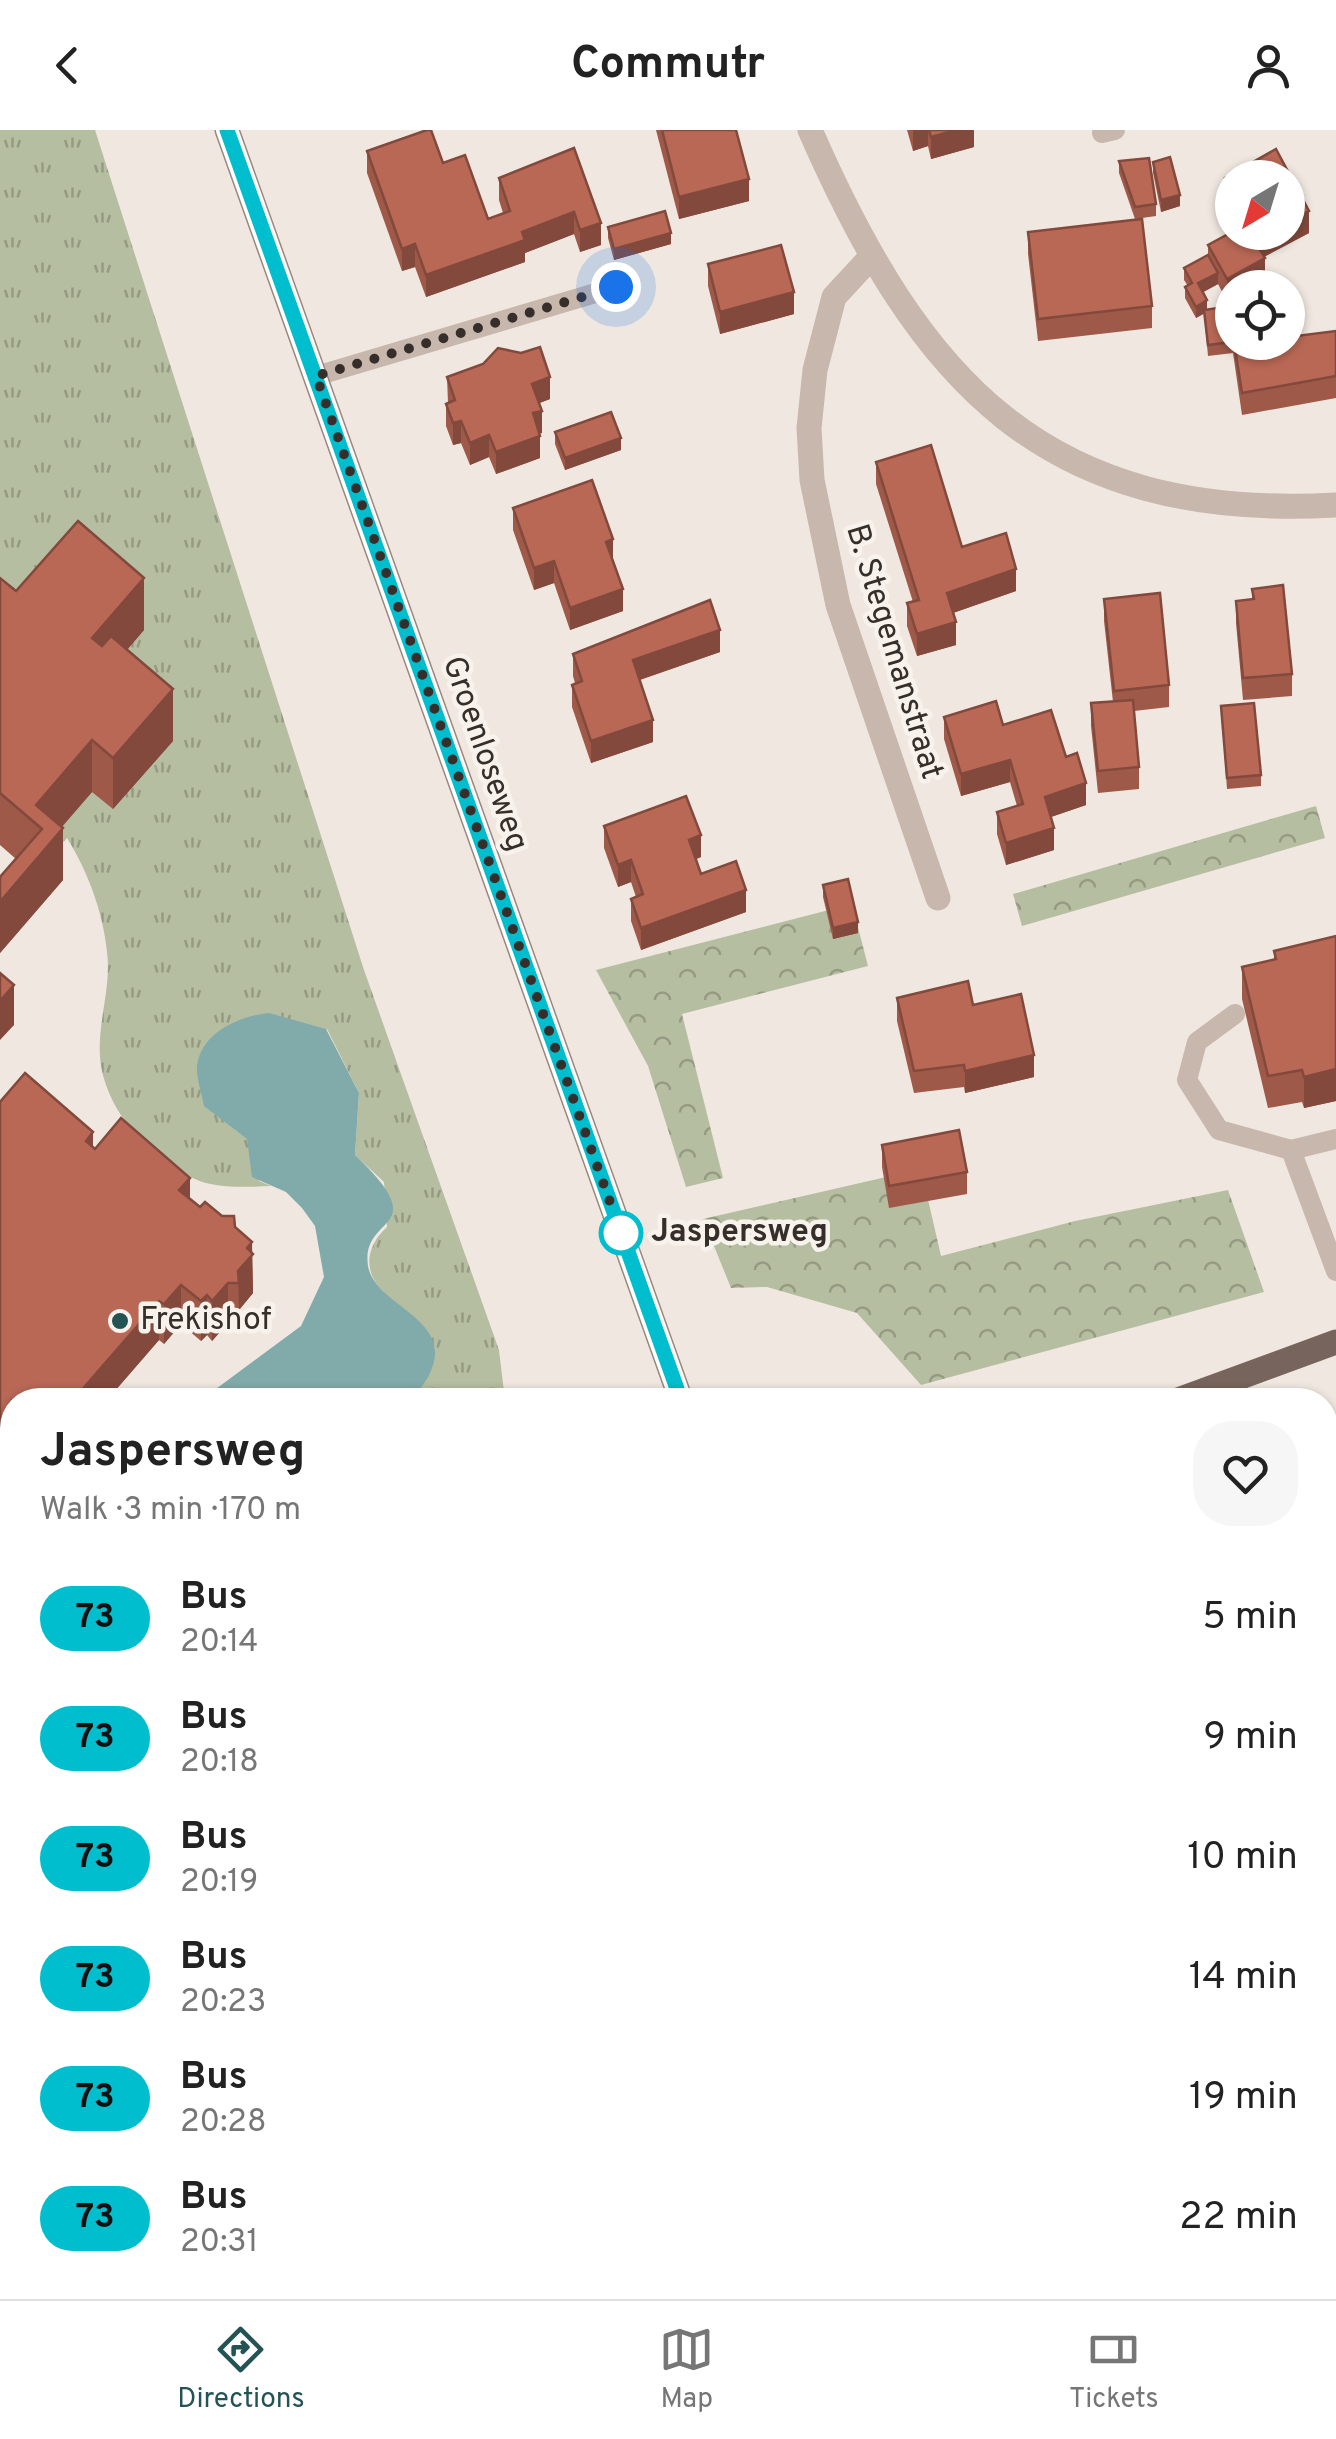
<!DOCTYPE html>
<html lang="en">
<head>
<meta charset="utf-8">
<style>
  body { margin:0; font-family:Overpass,sans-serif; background:#f6f6f6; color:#222; height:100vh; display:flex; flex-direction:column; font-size:38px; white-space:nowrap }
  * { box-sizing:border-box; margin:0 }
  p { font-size:32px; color:#767676 }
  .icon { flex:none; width:55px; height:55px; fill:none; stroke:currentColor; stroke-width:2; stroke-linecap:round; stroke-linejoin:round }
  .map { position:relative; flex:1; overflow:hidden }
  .sheet { position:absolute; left:0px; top:1258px; width:1338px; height:912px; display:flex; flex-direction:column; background:#fff; border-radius:40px 40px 0 0; box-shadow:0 2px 8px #0004 }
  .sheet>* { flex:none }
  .badge { padding:0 20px; border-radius:32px; font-size:35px; line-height:65px }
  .needle { width:65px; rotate:218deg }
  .controls { position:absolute; left:1215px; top:30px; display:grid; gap:20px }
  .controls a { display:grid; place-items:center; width:90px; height:90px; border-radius:50%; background:#fff; box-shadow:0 2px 8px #0004; font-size:50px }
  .you { position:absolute; width:50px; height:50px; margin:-25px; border:8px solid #fff; border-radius:50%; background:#1a73e8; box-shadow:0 0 0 15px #1a73e833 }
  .map>.badge { position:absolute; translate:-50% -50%; box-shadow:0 0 0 5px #fff }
  .round { display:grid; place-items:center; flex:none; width:105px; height:105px; border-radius:40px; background:#f6f6f6 }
  .overview { display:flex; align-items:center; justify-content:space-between; height:170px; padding:0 40px }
  h1 { font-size:48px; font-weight:700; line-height:75px }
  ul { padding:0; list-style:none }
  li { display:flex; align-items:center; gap:30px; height:120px; padding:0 40px }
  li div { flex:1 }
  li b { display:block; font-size:38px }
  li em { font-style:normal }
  li .badge { min-width:110px; font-weight:700; text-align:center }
  header { display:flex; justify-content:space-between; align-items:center; height:130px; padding:0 40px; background:#fff; font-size:45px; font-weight:700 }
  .dock { display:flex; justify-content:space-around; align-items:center; height:140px; border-top:2px solid #e0e0e0; background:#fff; font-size:28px; color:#767676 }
  .dock a { display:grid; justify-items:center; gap:5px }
  .dock .selected { color:#245354 }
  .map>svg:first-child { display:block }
  .grass { fill:url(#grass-tufts) }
  .forest { fill:url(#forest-crowns) }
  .pitch { fill:#b6bea1 }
  .water { fill:#81abaa }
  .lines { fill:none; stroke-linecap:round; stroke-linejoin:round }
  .lane { stroke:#c8b7ac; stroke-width:20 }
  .street { stroke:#c8b7ac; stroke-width:25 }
  .secondary { stroke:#9b877e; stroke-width:25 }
  .primary { stroke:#77645d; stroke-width:25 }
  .wall { fill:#9f5949 }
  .shaded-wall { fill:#82493c }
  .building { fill:#b96855; stroke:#82493c; stroke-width:2.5 }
  .line-casing { stroke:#fff; stroke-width:22 }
  .line { stroke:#00becd; stroke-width:15 }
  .walk { stroke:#362e2a; stroke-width:10; stroke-dasharray:0 18 }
  .stop-dot { fill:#fff; stroke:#00becd; stroke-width:5 }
  .poi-dot { fill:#245354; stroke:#f8f2ec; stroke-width:4 }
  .labels { text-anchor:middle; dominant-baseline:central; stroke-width:9; stroke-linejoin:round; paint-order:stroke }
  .street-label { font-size:32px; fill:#362e2a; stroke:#f8f2ec }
  .stop-label { font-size:32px; font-weight:bold; fill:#362e2a; stroke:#f8f2ec; text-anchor:start }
  .poi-label { font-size:32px; fill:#362e2a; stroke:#f8f2ec; text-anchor:start }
</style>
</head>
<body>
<header><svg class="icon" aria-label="back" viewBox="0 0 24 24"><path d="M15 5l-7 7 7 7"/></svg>Commutr<svg class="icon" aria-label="person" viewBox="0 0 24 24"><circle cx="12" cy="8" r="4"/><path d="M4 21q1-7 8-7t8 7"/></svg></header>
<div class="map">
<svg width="1336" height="2169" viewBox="0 0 1336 2169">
  <defs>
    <pattern id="grass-tufts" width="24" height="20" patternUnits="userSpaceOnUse" patternTransform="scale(2.5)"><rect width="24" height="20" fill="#b6bea1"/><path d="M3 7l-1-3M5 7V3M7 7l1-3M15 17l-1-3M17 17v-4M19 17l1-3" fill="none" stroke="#959b83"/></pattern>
    <pattern id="forest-crowns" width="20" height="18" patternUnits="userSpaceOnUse" patternTransform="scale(2.5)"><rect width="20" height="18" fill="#b6bea1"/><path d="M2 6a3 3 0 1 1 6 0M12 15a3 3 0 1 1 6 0" fill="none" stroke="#959b83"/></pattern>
  </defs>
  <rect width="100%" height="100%" fill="#f0e8e0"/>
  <path class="grass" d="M 0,0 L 95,0 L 364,840 L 499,1220 L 505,1270 L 405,1270 L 413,1265 L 384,1162 C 362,1142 366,1116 387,1097 L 384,1052 L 355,1025 L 359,963 L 327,899 L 234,999 L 248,1009 L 259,1051 L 271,1056 C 248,1057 216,1059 195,1049 C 151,1030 109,984 101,936 C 95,898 112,859 107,822 C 103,782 88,742 67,708 L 47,730 L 0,690 Z"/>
  <g class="forest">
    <path d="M 1316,676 L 1325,708 L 1022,796 L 1013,764 Z"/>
    <path d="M 852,774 L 868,836 L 682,884 L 723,1048 L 686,1057 L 648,936 L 596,840 Z"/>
    <path d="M 921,1039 L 941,1126 L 1075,1091 L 1228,1060 L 1264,1162 L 921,1255 L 857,1183 L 767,1157 L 731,1158 L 703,1089 Z"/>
  </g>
  <path class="pitch" d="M 12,1659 L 12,2158 L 818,2158 L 819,2169 L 0,2169 L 0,1661 Z"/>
  <path class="water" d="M 269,883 L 326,899 L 359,963 L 355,1025 C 437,1103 360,1083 368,1136 C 375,1175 448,1187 433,1235 C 428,1251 420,1261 405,1270 L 340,1259 L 330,1270 L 201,1270 L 301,1196 L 324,1147 L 315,1096 L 302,1078 L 286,1062 L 252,1047 L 247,1009 L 204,976 C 202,964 196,948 197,936 C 201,902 240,886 269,883 Z"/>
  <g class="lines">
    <g class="lane">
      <path d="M 1102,3 L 1115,0"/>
      <path d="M 316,246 L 616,157"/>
      <path d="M 1235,884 L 1197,912 L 1187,950 L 1219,1000 L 1291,1020 L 1336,1141"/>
      <path d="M 1291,1020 L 1336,1009"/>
    </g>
    <g class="street">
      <path d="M 810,0 C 920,251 1043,391 1336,375"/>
      <path d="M 871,127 L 834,167 L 815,240 L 809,298 L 812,350 L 838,475 L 938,768"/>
    </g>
    <g class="secondary">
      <path d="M 227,0 L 681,1270"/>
      <path d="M 0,1624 L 12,1621"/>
    </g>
    <g class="primary">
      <path d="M 1178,1270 L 1336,1212"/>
      <path d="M 933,2158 L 936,2169"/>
    </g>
  </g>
  <g class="wall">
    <path d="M 656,0 L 736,0 L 749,71 L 679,89 Z"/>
    <path d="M 907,0 L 974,0 L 974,17 L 931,29 L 928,16 L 913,21 Z"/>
    <path d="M 574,18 L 601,115 L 580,122 L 574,104 L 525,123 L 525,132 L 426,167 L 415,137 L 402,141 L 367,43 L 367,21 L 443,33 L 488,89 L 503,83 L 499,70 L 499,48 Z"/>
    <path d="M 1276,19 L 1309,81 L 1309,103 L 1264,127 L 1265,150 L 1251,158 L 1232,158 L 1232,168 L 1227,171 L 1218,154 L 1203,162 L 1207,170 L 1207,180 L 1232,176 L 1232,212 L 1288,212 L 1288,207 L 1336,201 L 1336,268 L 1242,285 L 1233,223 L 1208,226 L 1204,183 L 1196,188 L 1185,168 L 1185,157 L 1188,156 L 1184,150 L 1184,138 L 1208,125 L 1208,115 L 1232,101 L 1288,102 L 1288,48 L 1232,48 L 1232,83 L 1225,70 L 1225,48 Z"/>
    <path d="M 1119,31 L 1156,74 L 1156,86 L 1135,89 L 1119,43 Z"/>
    <path d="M 1153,32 L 1180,76 L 1161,82 L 1153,43 Z"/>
    <path d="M 608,97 L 671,114 L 614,130 L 608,108 Z"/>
    <path d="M 1028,102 L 1152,176 L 1152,198 L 1038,211 L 1028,124 Z"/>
    <path d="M 708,134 L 794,184 L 720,204 L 708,156 Z"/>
    <path d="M 447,247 L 550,269 L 539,273 L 542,303 L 540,303 L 540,328 L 496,344 L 489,327 L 470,335 L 461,313 L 453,315 L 446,296 L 446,274 L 448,273 Z"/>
    <path d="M 555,302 L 621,320 L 565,340 L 555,314 Z"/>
    <path d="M 876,332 L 962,417 L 1016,461 L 953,483 L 956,515 L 917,526 L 907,496 L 907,473 L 913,472 L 876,354 Z"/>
    <path d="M 513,378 L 613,431 L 623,481 L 570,500 L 554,453 L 534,460 L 513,400 Z"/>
    <path d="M 0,448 L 16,461 L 144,500 L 127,520 L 173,611 L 113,679 L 92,662 L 62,697 L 63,750 L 0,823 L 0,747 L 16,729 L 0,715 Z"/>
    <path d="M 1252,459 L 1292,544 L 1292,566 L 1243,570 L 1236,493 L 1236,471 L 1252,469 Z"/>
    <path d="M 1104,469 L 1169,555 L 1169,577 L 1134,581 L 1139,637 L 1139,659 L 1098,663 L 1091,596 L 1091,573 L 1113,572 L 1104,491 Z"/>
    <path d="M 720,522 L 640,550 L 653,612 L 591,633 L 572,577 L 572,555 L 575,553 L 573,546 L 573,524 Z"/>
    <path d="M 1221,576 L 1261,645 L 1261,656 L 1227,659 Z"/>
    <path d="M 944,587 L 1003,595 L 1066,627 L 1086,675 L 1051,687 L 1054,720 L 1006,735 L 997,704 L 997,682 L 1017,676 L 1010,652 L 961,666 L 944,609 Z"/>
    <path d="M 604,696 L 701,727 L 696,729 L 701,744 L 746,782 L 641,820 L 631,791 L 631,769 L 636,767 L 631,752 L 618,757 L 604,718 Z"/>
    <path d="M 823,755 L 858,803 L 833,809 L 823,767 Z"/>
    <path d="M 1336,806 L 1336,971 L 1304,978 L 1302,972 L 1268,978 L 1242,869 L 1242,837 L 1274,830 L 1274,821 Z"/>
    <path d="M 897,868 L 973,875 L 1034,947 L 965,963 L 964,957 L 914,963 L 897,891 Z"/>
    <path d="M 0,972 L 93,1017 L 190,1069 L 200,1077 L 235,1097 L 252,1122 L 253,1163 L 239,1180 L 239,1192 L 228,1193 L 212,1211 L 207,1205 L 201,1211 L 181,1194 L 164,1214 L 159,1210 L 107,1270 L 12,1270 L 12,1346 L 8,1342 L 0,1351 Z"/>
    <path d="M 882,1015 L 967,1042 L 967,1064 L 889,1078 L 882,1037 Z"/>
    <path d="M 1140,2158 L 1276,2158 L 1276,2169 L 1141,2169 Z"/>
  </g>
  <g class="shaded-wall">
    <path d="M 913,0 L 928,0 L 928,16 L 913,21 Z"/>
    <path d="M 956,0 L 974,0 L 974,17 L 931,29 L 931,7 Z"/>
    <path d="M 749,49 L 749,71 L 679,89 L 679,67 Z"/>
    <path d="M 1180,65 L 1180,76 L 1161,82 L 1161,70 Z"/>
    <path d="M 1309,81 L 1309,103 L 1254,132 L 1254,110 L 1268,102 L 1288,102 L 1288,92 Z"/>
    <path d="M 574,82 L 574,104 L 525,123 L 525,132 L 426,167 L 426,145 L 522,102 Z"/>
    <path d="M 601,93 L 601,115 L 580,122 L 580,100 Z"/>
    <path d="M 671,103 L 671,114 L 614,130 L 614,119 Z"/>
    <path d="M 415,114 L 415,137 L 402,141 L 402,119 Z"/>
    <path d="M 1265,128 L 1265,150 L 1251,158 L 1232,158 L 1232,168 L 1227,171 L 1227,149 Z"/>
    <path d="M 1218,143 L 1218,154 L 1198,165 L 1198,153 Z"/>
    <path d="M 794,162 L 794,184 L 720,204 L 720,182 Z"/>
    <path d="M 1207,170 L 1207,182 L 1196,188 L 1196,177 Z"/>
    <path d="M 550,247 L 550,269 L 532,276 L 532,254 Z"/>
    <path d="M 542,281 L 542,303 L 533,306 L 533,283 Z"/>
    <path d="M 461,291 L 461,313 L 453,315 L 453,293 Z"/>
    <path d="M 489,305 L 489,327 L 470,335 L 470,313 Z"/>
    <path d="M 540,306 L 540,328 L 496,344 L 496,322 Z"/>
    <path d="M 621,308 L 621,320 L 565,340 L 565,328 Z"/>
    <path d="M 613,409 L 613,431 L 606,412 Z"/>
    <path d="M 554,431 L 554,453 L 534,460 L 534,438 Z"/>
    <path d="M 1016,439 L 1016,461 L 947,485 L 947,463 Z"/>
    <path d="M 144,448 L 144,500 L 92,560 L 92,508 Z"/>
    <path d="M 623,459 L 623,481 L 570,500 L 570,478 Z"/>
    <path d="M 956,492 L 956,515 L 917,526 L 917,504 Z"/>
    <path d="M 720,500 L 720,522 L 633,552 L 633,530 Z"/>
    <path d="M 173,559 L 173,611 L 113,679 L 113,628 Z"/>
    <path d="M 653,590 L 653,612 L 591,633 L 591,611 Z"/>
    <path d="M 92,610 L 92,662 L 42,719 L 42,699 L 36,675 Z"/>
    <path d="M 1010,630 L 1010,652 L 961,666 L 961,644 Z"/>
    <path d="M 1086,653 L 1086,675 L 1045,689 L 1045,667 Z"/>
    <path d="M 63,698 L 63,750 L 0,823 L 0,772 Z"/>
    <path d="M 1054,698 L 1054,720 L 1006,735 L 1006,713 Z"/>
    <path d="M 701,705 L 701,727 L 689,732 L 689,710 Z"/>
    <path d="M 631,730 L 631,752 L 618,757 L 618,735 Z"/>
    <path d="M 746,760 L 746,782 L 641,820 L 641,798 Z"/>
    <path d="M 858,792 L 858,803 L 833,809 L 833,798 Z"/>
    <path d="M 14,855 L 14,895 L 0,910 L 0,871 Z"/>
    <path d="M 1034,925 L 1034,947 L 965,963 L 965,941 Z"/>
    <path d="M 1336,939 L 1336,971 L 1304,978 L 1304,947 Z"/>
    <path d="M 93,1002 L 93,1042 L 86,1011 Z"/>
    <path d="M 190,1048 L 190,1087 L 179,1060 Z"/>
    <path d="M 252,1112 L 253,1163 L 239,1180 L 238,1141 L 247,1118 Z"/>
    <path d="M 228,1153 L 228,1193 L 212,1211 L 212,1171 Z"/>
    <path d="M 181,1155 L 181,1194 L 164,1214 L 164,1174 Z"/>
    <path d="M 207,1165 L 207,1205 L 201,1211 L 201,1171 Z"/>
    <path d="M 159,1171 L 159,1210 L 107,1270 L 73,1270 Z"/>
    <path d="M 8,1302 L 8,1342 L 0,1351 L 0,1311 Z"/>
  </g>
  <g class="building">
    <path d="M 427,0 L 431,0 L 443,33 L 465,25 L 488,89 L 510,81 L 499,48 L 574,18 L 601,93 L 580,100 L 574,82 L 522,102 L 525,110 L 426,145 L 415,114 L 402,119 L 367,21 Z"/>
    <path d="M 662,0 L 736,0 L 749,49 L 679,67 Z"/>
    <path d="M 929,0 L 956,0 L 931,7 Z"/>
    <path d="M 1276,19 L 1309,81 L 1288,92 L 1288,48 L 1232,48 L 1232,61 L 1225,48 Z"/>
    <path d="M 1170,27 L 1180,65 L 1161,70 L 1153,32 Z"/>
    <path d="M 1149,28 L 1156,74 L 1135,77 L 1119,31 Z"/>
    <path d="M 665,81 L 671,103 L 614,119 L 608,97 Z"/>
    <path d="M 1142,89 L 1152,176 L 1038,189 L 1028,102 Z"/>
    <path d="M 1232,102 L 1268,102 L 1254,110 L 1265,128 L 1227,149 L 1208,115 Z"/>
    <path d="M 781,115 L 794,162 L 720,182 L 708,134 Z"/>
    <path d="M 1208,125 L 1218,143 L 1198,153 L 1207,170 L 1196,177 L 1185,157 L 1192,153 L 1184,138 Z"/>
    <path d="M 1232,176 L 1232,212 L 1208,215 L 1204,180 Z"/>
    <path d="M 1336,201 L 1336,246 L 1242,263 L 1234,212 L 1288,212 L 1288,207 Z"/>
    <path d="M 540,217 L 550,247 L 532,254 L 542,281 L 533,283 L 540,306 L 496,322 L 489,305 L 470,313 L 461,291 L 453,293 L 446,274 L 455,270 L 447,247 L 483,234 L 498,218 L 521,223 Z"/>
    <path d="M 611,282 L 621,308 L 565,328 L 555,302 Z"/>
    <path d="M 931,315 L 962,417 L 1006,403 L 1016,439 L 947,463 L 956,492 L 917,504 L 907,473 L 919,470 L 876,332 Z"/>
    <path d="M 592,350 L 613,409 L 606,412 L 623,459 L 570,478 L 554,431 L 534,438 L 513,378 Z"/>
    <path d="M 78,391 L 144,448 L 92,508 L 102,516 L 111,506 L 173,559 L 113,628 L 92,610 L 36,675 L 63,698 L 0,772 L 0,747 L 42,699 L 0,663 L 0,448 L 16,461 Z"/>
    <path d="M 1283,455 L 1292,544 L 1243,548 L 1236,471 L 1254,469 L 1252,459 Z"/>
    <path d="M 1160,463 L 1169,555 L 1114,561 L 1104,469 Z"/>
    <path d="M 710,470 L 720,500 L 633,530 L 653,590 L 591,611 L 572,555 L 582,551 L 573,524 Z"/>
    <path d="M 1133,570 L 1139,637 L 1098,641 L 1091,573 Z"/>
    <path d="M 996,571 L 1003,595 L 1051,580 L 1066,627 L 1077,623 L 1086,653 L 1045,667 L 1054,698 L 1006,713 L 997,682 L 1023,674 L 1010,630 L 961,644 L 944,587 Z"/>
    <path d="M 1254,573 L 1261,645 L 1227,648 L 1221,576 Z"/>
    <path d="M 686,666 L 701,705 L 689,710 L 701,744 L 736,731 L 746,760 L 641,798 L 631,769 L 643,764 L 631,730 L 618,735 L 604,696 Z"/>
    <path d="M 848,749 L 858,792 L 833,798 L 823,755 Z"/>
    <path d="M 1336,806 L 1336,939 L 1304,947 L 1302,940 L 1268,946 L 1242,837 L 1276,829 L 1274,821 Z"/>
    <path d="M 0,843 L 14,855 L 0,871 Z"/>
    <path d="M 968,851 L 973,875 L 1021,864 L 1034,925 L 965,941 L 964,935 L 914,941 L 897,868 Z"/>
    <path d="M 25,943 L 93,1002 L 86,1011 L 95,1019 L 121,988 L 190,1048 L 179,1060 L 200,1077 L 205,1072 L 222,1086 L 234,1086 L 235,1097 L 252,1112 L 247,1118 L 253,1124 L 238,1141 L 239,1153 L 228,1153 L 212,1171 L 207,1165 L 201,1171 L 181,1155 L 164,1174 L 159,1171 L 73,1270 L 12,1270 L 12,1306 L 8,1302 L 0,1311 L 0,972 Z"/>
    <path d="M 959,1000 L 967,1042 L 889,1056 L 882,1015 Z"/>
  </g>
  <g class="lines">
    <defs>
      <path id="line" d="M 227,0 L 681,1270"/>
    </defs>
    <use href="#line" class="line-casing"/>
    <use href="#line" class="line"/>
    <path class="walk" d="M 616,157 L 316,246 L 621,1103"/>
  </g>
  <circle class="stop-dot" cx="621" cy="1103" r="20"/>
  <circle class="poi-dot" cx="120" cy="1191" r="10"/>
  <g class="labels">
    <g class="street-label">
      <text transform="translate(893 522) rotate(73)">B. Stegemanstraat</text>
      <text transform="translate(484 624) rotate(71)">Groenloseweg</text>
    </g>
    <g class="stop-label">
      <text x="651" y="1103">Jaspersweg</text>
    </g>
    <g class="poi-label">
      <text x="140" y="1191">Frekishof</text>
    </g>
  </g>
</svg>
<div class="controls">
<a><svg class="needle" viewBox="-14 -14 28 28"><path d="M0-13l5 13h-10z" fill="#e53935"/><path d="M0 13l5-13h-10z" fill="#767676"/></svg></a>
<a><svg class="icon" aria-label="locate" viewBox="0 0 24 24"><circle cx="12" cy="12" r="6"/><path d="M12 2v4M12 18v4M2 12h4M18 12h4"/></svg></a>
</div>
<div class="you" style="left:616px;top:157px"></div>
<section class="sheet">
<div class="overview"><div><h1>Jaspersweg</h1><p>Walk · 3 min · 170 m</p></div><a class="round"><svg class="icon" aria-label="heart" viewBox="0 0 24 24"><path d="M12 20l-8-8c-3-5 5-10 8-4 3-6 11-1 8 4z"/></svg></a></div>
<ul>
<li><span class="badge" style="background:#00becd;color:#111">73</span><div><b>Bus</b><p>20:14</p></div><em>5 min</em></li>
<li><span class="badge" style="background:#00becd;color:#111">73</span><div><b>Bus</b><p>20:18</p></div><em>9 min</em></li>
<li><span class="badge" style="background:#00becd;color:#111">73</span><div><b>Bus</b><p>20:19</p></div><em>10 min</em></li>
<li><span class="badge" style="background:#00becd;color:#111">73</span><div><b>Bus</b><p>20:23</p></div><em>14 min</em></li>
<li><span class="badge" style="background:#00becd;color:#111">73</span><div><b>Bus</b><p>20:28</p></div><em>19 min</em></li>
<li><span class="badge" style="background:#00becd;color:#111">73</span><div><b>Bus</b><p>20:31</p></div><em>22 min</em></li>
</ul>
</section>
</div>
<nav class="dock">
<a class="selected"><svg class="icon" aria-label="directions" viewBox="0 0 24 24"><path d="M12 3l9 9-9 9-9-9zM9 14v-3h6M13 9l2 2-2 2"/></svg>Directions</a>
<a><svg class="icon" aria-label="map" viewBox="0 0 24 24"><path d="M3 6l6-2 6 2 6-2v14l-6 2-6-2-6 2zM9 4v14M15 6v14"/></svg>Map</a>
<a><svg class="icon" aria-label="tickets" viewBox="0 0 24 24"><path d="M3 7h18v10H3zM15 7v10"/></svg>Tickets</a>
</nav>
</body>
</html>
